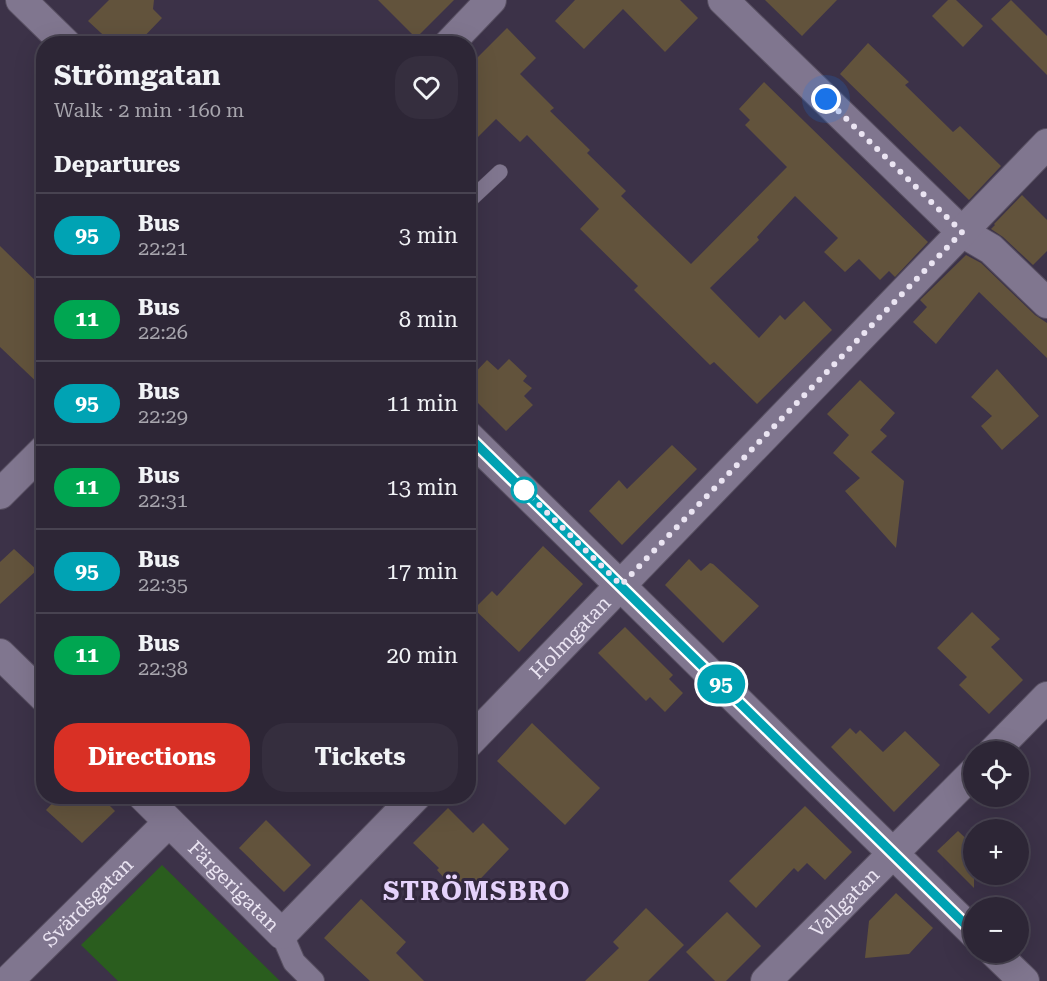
<!DOCTYPE html>
<html lang="en">
<head>
<meta charset="utf-8">
<style>
  body { margin:0; font-family:"Roboto Serif",serif; background:#352e3e; color:#f1f3f6; height:100vh; display:flex; flex-direction:column; font-size:22px; white-space:nowrap }
  * { box-sizing:border-box; margin:0 }
  p { font-size:20px; color:#a7a5ad }
  .icon { flex:none; width:33px; height:33px; fill:none; stroke:currentColor; stroke-width:2; stroke-linecap:round; stroke-linejoin:round }
  .map { position:relative; flex:1; overflow:hidden }
  .drawer { position:absolute; left:36px; top:36px; width:440px; height:768px; display:flex; flex-direction:column; background:#2d2636; border-radius:24px; box-shadow:0 6px 24px #0002,0 0 0 2px #484351 }
  .drawer>* { flex:none }
  .badge { padding:0 12px; border-radius:20px; font-size:21px; line-height:39px }
  .buttons { position:absolute; left:963px; top:741px; display:grid; gap:12px }
  .buttons a { display:grid; place-items:center; width:66px; height:66px; border-radius:50%; background:#2d2636; box-shadow:0 6px 24px #0002,0 0 0 2px #484351; font-size:30px }
  .you { position:absolute; width:30px; height:30px; margin:-15px; border:4px solid #fff; border-radius:50%; background:#1a73e8; box-shadow:0 0 0 9px #1a73e833 }
  .map>.badge { position:absolute; translate:-50% -50%; box-shadow:0 0 0 3px #fff }
  h2 { padding:0 18px; font-size:22px; line-height:54px }
  .round { display:grid; place-items:center; flex:none; width:63px; height:63px; border-radius:24px; background:#352e3e }
  .overview { display:flex; align-items:center; justify-content:space-between; height:102px; padding:0 18px }
  h1 { font-size:28px; font-weight:700; line-height:45px }
  .action { display:flex; gap:12px; margin-top:auto; padding:12px 18px }
  .action a { flex:1; height:69px; border-radius:24px; background:#d93025; color:#fff; font-size:24px; font-weight:700; line-height:69px; text-align:center }
  .action a+a { background:#352e3e; color:#f1f3f6 }
  ul { padding:0; list-style:none }
  li { display:flex; align-items:center; gap:18px; height:84px; padding:0 18px; border-top:2px solid #484351 }
  li div { flex:1 }
  li b { display:block; font-size:22px }
  li em { font-style:normal }
  li .badge { min-width:66px; font-weight:700; text-align:center }
  .map>svg:first-child { display:block }
  .green { fill:#2a5d1e }
  .building { fill:#62533c }
  .lines { fill:none; stroke-linecap:round; stroke-linejoin:round }
  .service-casing { stroke:#574f61; stroke-width:16 }
  .pedestrian-casing { stroke:#574f61; stroke-width:24 }
  .minor-casing { stroke:#574f61; stroke-width:32 }
  .service { stroke:#80768f; stroke-width:15 }
  .pedestrian { stroke:#80768f; stroke-width:22 }
  .minor { stroke:#80768f; stroke-width:30 }
  .line-casing { stroke:#fff; stroke-width:14 }
  .line { stroke:#00a3b4; stroke-width:9 }
  .walk { stroke:#eae4f2; stroke-width:6; stroke-dasharray:0 10.8 }
  .stop-dot { fill:#fff; stroke:#00a3b4; stroke-width:3 }
  .labels { text-anchor:middle; dominant-baseline:central; stroke-width:6; stroke-linejoin:round; paint-order:stroke }
  .street-label { font-size:20px; fill:#eae4f2; stroke:#32283d }
  .district-label { font-size:26px; font-weight:bold; letter-spacing:1.5px; fill:#e5d2fb; stroke:#32283d }
</style>
</head>
<body>
<div class="map">
<svg width="1047" height="981" viewBox="0 0 1047 981">
  <rect width="100%" height="100%" fill="#3c3248"/>
  <path class="green" d="M 162,865 L 280,981 L 118,981 L 81,945 Z"/>
  <g class="building">
    <path d="M 109,0 L 154,0 L 153,9 L 162,18 L 137,44 L 113,44 L 88,21 Z"/>
    <path d="M 378,0 L 454,0 L 416,38 Z"/>
    <path d="M 575,0 L 680,0 L 698,18 L 665,52 L 623,9 L 584,49 L 555,21 Z"/>
    <path d="M 765,0 L 837,0 L 802,36 Z"/>
    <path d="M 948,0 L 956,0 L 983,26 L 963,47 L 932,16 Z"/>
    <path d="M 1011,0 L 1047,36 L 1047,75 L 991,19 Z"/>
    <path d="M 507,28 L 536,58 L 520,74 L 554,108 L 550,111 L 590,150 L 587,153 L 626,191 L 621,196 L 691,264 L 787,167 L 745,125 L 750,120 L 739,109 L 764,82 L 928,242 L 895,277 L 889,271 L 880,280 L 859,259 L 845,272 L 824,252 L 838,238 L 795,196 L 757,237 L 759,240 L 710,288 L 759,338 L 780,315 L 785,320 L 804,301 L 832,330 L 757,404 L 714,362 L 710,365 L 634,290 L 638,286 L 580,229 L 599,209 L 527,135 L 520,142 L 496,119 L 468,147 L 468,67 Z"/>
    <path d="M 868,43 L 909,82 L 905,85 L 953,132 L 960,126 L 1001,166 L 969,200 L 840,74 Z"/>
    <path d="M 1022,195 L 1047,220 L 1047,251 L 1033,265 L 1003,237 L 991,229 L 995,225 L 994,224 Z"/>
    <path d="M 0,246 L 44,289 L 44,389 L 0,347 Z"/>
    <path d="M 966,255 L 981,263 L 1035,315 L 1047,323 L 1047,358 L 979,292 L 936,344 L 913,322 L 927,307 L 920,300 Z"/>
    <path d="M 509,359 L 527,376 L 523,381 L 532,388 L 524,396 L 533,405 L 506,431 L 468,393 L 468,380 L 487,360 L 498,370 Z"/>
    <path d="M 997,369 L 1039,416 L 1002,450 L 981,426 L 992,416 L 971,397 Z"/>
    <path d="M 860,380 L 895,413 L 880,430 L 887,436 L 871,452 L 904,481 L 896,548 L 845,491 L 860,478 L 833,453 L 849,435 L 827,414 Z"/>
    <path d="M 672,445 L 697,469 L 622,545 L 589,511 L 619,480 L 627,489 Z"/>
    <path d="M 543,546 L 583,584 L 519,652 L 474,609 L 492,591 L 497,596 Z"/>
    <path d="M 14,549 L 37,570 L 0,604 L 0,562 Z"/>
    <path d="M 689,559 L 701,571 L 710,563 L 713,564 L 759,606 L 723,643 L 665,585 Z"/>
    <path d="M 972,612 L 1000,639 L 991,647 L 1023,680 L 989,714 L 959,685 L 967,677 L 937,648 Z"/>
    <path d="M 625,627 L 673,675 L 669,679 L 683,693 L 665,712 L 650,697 L 646,701 L 598,653 Z"/>
    <path d="M 532,723 L 600,788 L 565,825 L 497,761 Z"/>
    <path d="M 850,728 L 856,734 L 860,730 L 883,752 L 905,731 L 940,765 L 894,812 L 831,747 Z"/>
    <path d="M 59,796 L 100,796 L 115,811 L 82,843 L 46,810 Z"/>
    <path d="M 805,806 L 852,852 L 825,880 L 807,863 L 798,872 L 794,868 L 756,908 L 729,881 Z"/>
    <path d="M 448,808 L 473,833 L 483,823 L 509,849 L 462,898 L 437,870 L 439,868 L 413,843 Z"/>
    <path d="M 266,820 L 311,865 L 284,892 L 239,848 Z"/>
    <path d="M 958,831 L 974,846 L 974,888 L 937,851 Z"/>
    <path d="M 896,893 L 933,928 L 909,954 L 865,958 L 869,921 Z"/>
    <path d="M 361,899 L 406,942 L 396,953 L 424,981 L 370,981 L 324,938 Z"/>
    <path d="M 646,908 L 684,945 L 648,981 L 585,981 L 619,948 L 613,942 Z"/>
    <path d="M 727,912 L 761,946 L 726,981 L 715,981 L 686,952 Z"/>
  </g>
  <g class="lines">
    <defs>
      <path id="service" d="M 468,202 L 500,172"/>
      <path id="pedestrian" d="M 282,934 L 294,962 L 313,981"/>
      <g id="minor">
        <path d="M 21,0 L 66,44"/>
        <path d="M 723,0 L 962,232 L 991,249 L 1047,303"/>
        <path d="M 449,44 L 491,0"/>
        <path d="M 468,436 L 974,933"/>
        <path d="M 0,494 L 44,450"/>
        <path d="M 0,654 L 44,697"/>
        <path id="s1" d="M 468,743 L 1047,144"/>
        <path d="M 993,752 L 1047,697"/>
        <path id="s2" d="M 143,796 L 282,934 L 416,796"/>
        <path d="M 994,952 L 1024,981"/>
        <path id="s3" d="M 8,981 L 169,822"/>
        <path id="s4" d="M 766,981 L 974,772"/>
      </g>
    </defs>
    <use href="#service" class="service-casing"/>
    <use href="#pedestrian" class="pedestrian-casing"/>
    <use href="#minor" class="minor-casing"/>
    <use href="#service" class="service"/>
    <use href="#pedestrian" class="pedestrian"/>
    <use href="#minor" class="minor"/>
  </g>
  <g class="lines">
    <defs>
      <path id="line" d="M 468,436 L 974,933"/>
    </defs>
    <use href="#line" class="line-casing"/>
    <use href="#line" class="line"/>
    <path class="walk" d="M 524,490 L 621,585 L 962,232 L 826,99"/>
  </g>
  <circle class="stop-dot" cx="524" cy="490" r="12"/>
  <g class="labels">
    <g class="street-label">
      <text stroke="none"><textPath href="#s1" startOffset="147">Holmgatan</textPath></text>
      <text stroke="none"><textPath href="#s2" startOffset="128">Färgerigatan</textPath></text>
      <text stroke="none"><textPath href="#s3" startOffset="112">Svärdsgatan</textPath></text>
      <text stroke="none"><textPath href="#s4" startOffset="111">Vallgatan</textPath></text>
    </g>
    <g class="district-label">
      <text x="477" y="891">STRÖMSBRO</text>
    </g>
  </g>
</svg>
<div class="buttons">
<a><svg class="icon" aria-label="locate" viewBox="0 0 24 24"><circle cx="12" cy="12" r="6"/><path d="M12 2v4M12 18v4M2 12h4M18 12h4"/></svg></a>
<a>+</a>
<a>−</a>
</div>
<div class="you" style="left:826px;top:99px"></div>
<b class="badge" style="left:721px;top:684px;background:#00a3b4;color:#fff">95</b>
<section class="drawer">
<div class="overview"><div><h1>Strömgatan</h1><p>Walk · 2 min · 160 m</p></div><a class="round"><svg class="icon" aria-label="heart" viewBox="0 0 24 24"><path d="M12 20l-8-8c-3-5 5-10 8-4 3-6 11-1 8 4z"/></svg></a></div>
<h2>Departures</h2>
<ul>
<li><span class="badge" style="background:#00a3b4;color:#fff">95</span><div><b>Bus</b><p>22:21</p></div><em>3 min</em></li>
<li><span class="badge" style="background:#00a651;color:#fff">11</span><div><b>Bus</b><p>22:26</p></div><em>8 min</em></li>
<li><span class="badge" style="background:#00a3b4;color:#fff">95</span><div><b>Bus</b><p>22:29</p></div><em>11 min</em></li>
<li><span class="badge" style="background:#00a651;color:#fff">11</span><div><b>Bus</b><p>22:31</p></div><em>13 min</em></li>
<li><span class="badge" style="background:#00a3b4;color:#fff">95</span><div><b>Bus</b><p>22:35</p></div><em>17 min</em></li>
<li><span class="badge" style="background:#00a651;color:#fff">11</span><div><b>Bus</b><p>22:38</p></div><em>20 min</em></li>
</ul>
<div class="action"><a>Directions</a><a>Tickets</a></div>
</section>
</div>
</body>
</html>
